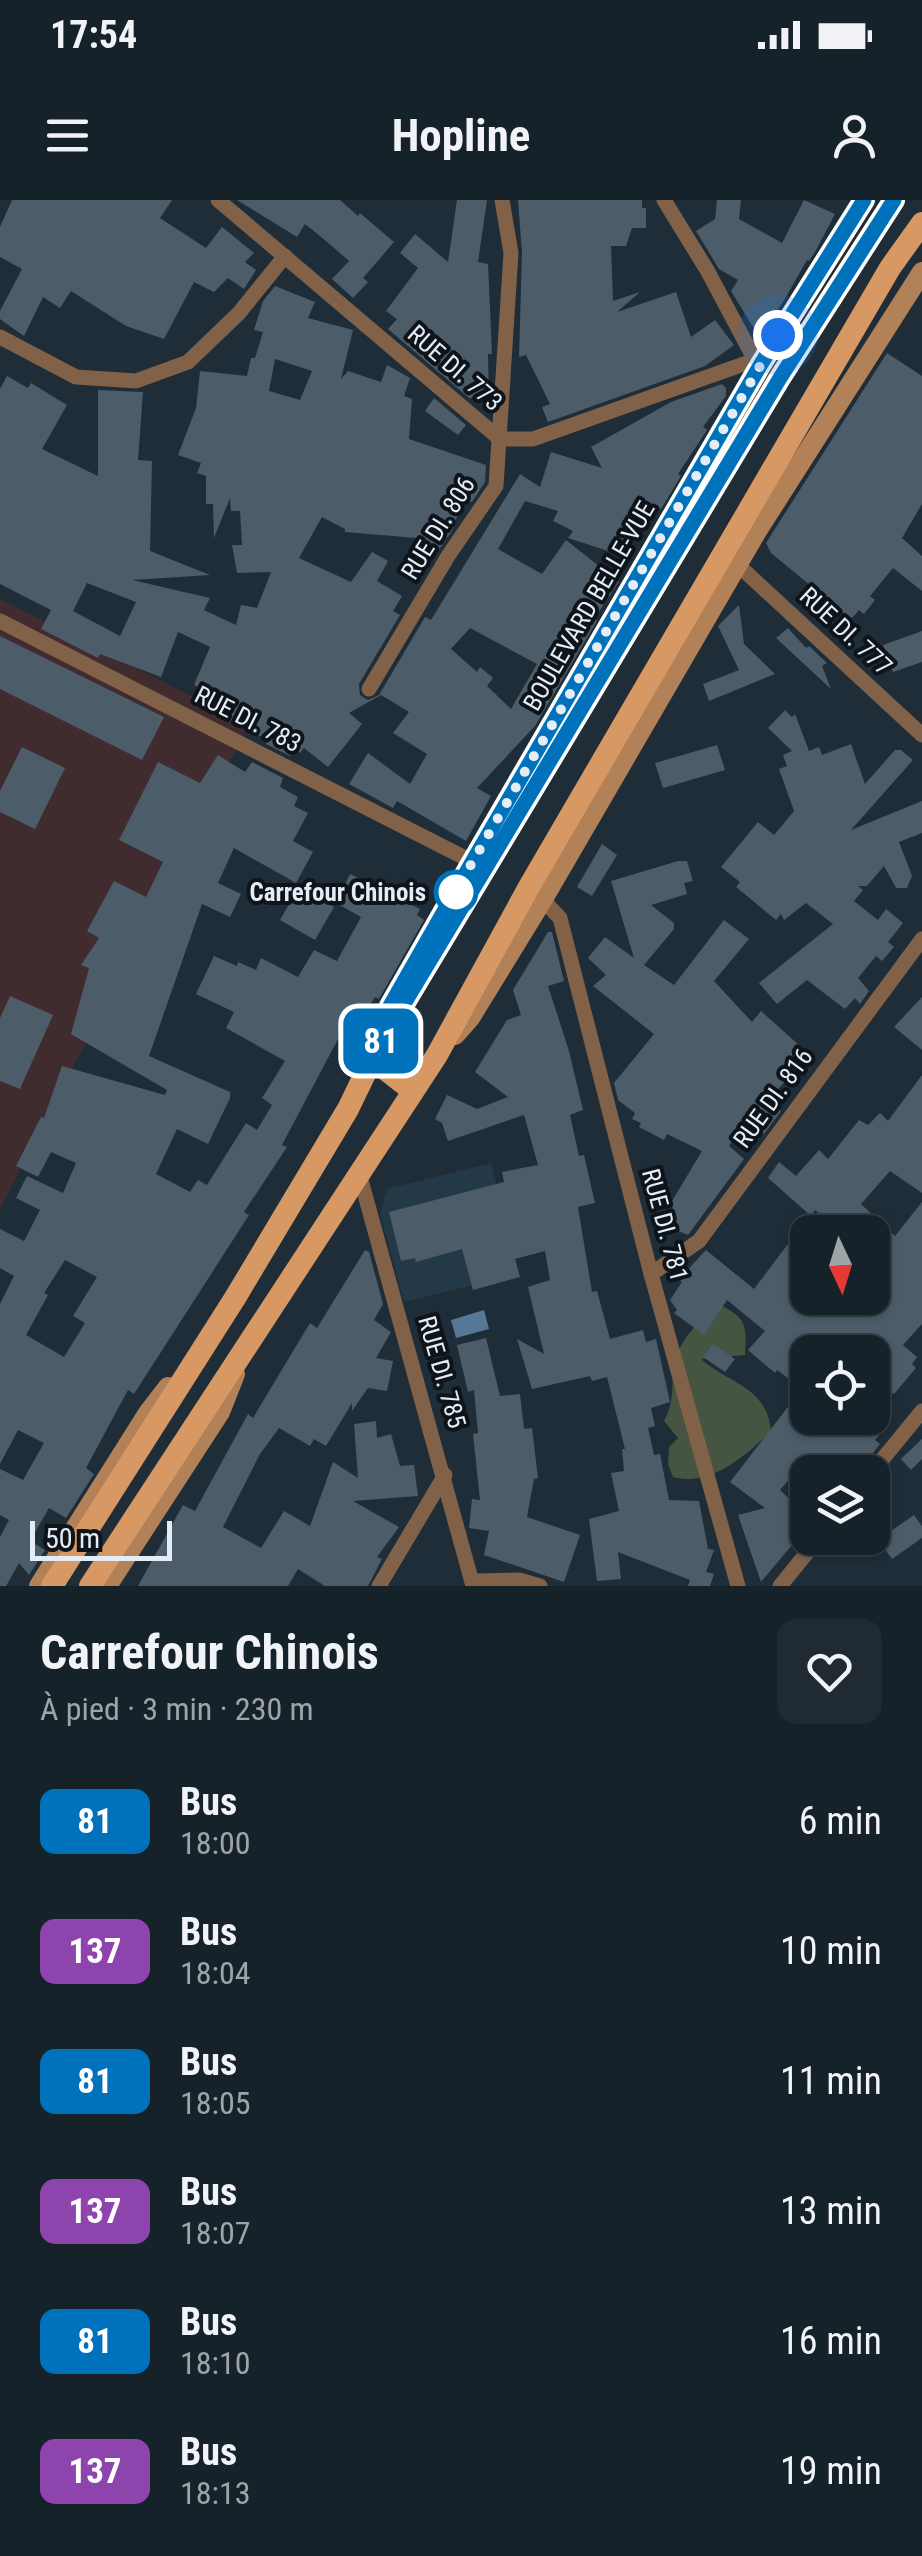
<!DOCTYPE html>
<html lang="fr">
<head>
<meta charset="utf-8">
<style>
  body { margin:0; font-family:"Roboto Condensed",sans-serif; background:#1f2a32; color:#f1f3f6; height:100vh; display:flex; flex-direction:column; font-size:38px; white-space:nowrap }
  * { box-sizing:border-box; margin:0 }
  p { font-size:32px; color:#9ea4a8 }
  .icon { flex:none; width:55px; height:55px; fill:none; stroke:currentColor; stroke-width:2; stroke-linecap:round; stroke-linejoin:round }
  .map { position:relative; height:1386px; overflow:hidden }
  .details { display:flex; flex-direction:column; background:#16222a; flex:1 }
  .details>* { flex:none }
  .badge { padding:0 20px; border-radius:15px; font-size:35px; line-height:65px }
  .needle { width:65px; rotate:176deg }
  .fabs { position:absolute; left:790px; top:1015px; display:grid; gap:20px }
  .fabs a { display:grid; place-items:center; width:100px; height:100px; border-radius:20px; background:#16222a; box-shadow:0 2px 8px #0004,0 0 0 2px #353f47; font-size:50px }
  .scale { position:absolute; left:30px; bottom:25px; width:142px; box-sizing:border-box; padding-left:10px; border:5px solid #e4edf5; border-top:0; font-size:28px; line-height:35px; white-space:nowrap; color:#e4edf5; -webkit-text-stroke:8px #0e1419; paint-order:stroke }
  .you { position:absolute; width:50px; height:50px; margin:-25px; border:8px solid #fff; border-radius:50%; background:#1a73e8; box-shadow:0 0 0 15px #1a73e833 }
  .map>.badge { position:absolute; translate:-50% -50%; box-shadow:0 0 0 5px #fff }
  .round { display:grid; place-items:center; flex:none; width:105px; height:105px; border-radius:20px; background:#1f2a32 }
  .overview { display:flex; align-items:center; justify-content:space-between; height:170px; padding:0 40px }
  h1 { font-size:48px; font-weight:700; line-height:75px }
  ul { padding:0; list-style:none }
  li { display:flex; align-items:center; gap:30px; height:130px; padding:0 40px }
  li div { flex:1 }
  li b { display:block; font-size:38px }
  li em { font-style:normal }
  li .badge { min-width:110px; font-weight:700; text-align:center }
  .status { display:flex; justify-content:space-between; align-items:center; height:70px; padding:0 50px; background:#16222a; direction:ltr }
  .status svg { height:28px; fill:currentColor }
  header { display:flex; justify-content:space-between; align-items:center; height:130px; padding:0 40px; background:#16222a; font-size:45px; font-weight:700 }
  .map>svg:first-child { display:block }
  .built { fill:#233948 }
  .industrial { fill:#402c2f }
  .green { fill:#455541 }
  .water { fill:#577796 }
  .building { fill:#4c5d69; fill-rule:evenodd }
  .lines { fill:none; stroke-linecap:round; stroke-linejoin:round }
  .street { stroke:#816249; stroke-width:15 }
  .secondary { stroke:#b28158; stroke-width:20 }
  .primary { stroke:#d79863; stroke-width:22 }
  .line-casing { stroke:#fff; stroke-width:22 }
  .line { stroke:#0072bc; stroke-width:15 }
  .walk { stroke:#e4edf5; stroke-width:10; stroke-dasharray:0 18 }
  .stop-dot { fill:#fff; stroke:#0072bc; stroke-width:5 }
  .labels { text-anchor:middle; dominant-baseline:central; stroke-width:8; stroke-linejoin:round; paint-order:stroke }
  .street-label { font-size:25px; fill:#e4edf5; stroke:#0e1419 }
  .stop-label { font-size:25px; font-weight:bold; fill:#e4edf5; stroke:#0e1419; text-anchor:end }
</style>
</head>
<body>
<div class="status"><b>17:54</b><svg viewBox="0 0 49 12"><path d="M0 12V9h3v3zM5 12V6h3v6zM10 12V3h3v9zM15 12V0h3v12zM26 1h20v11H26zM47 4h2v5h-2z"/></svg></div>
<header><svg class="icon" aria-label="menu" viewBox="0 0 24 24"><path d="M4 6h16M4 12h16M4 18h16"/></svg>Hopline<svg class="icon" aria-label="person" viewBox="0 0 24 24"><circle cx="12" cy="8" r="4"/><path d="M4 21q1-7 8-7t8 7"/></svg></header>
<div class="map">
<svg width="922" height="1386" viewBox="0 0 922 1386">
  <rect width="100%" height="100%" fill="#1e2d38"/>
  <path class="built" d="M 491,963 L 519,1074 L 404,1102 L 380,1014 L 387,989 Z"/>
  <path class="industrial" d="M 0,399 L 249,525 L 0,1009 Z"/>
  <path class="green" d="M 722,1106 C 748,1119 746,1127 745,1155 L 701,1159 C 731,1185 767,1187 771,1231 C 745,1256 711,1287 673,1277 L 668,1264 L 669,1247 L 678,1238 L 664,1221 C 673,1204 672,1193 673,1175 C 675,1143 696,1121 722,1106 Z"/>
  <path class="water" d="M 484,1110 L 489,1129 L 456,1138 L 451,1120 Z"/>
  <g class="building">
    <path d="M 12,0 L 172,0 L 160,18 L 206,48 L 222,27 L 254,53 L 245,62 L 256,70 L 244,89 L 228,78 L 214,92 L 194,82 L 164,139 L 126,126 L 71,91 L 60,108 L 43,97 L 24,136 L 0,119 L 0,111 L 22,69 L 0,57 L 0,27 Z"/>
    <path d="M 237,0 L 340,0 L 358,16 L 360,13 L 394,42 L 363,78 L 368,82 L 353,98 L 332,79 L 349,61 L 326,41 L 305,24 L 297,37 Z"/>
    <path d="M 457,0 L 487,0 L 478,62 L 488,64 L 492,154 L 488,154 L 489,198 L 469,198 L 388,129 L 397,119 L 386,111 L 418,68 L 400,53 L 415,34 L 448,62 Z"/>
    <path d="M 518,0 L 642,0 L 642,8 L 646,8 L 646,28 L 632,28 L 626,46 L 611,46 L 613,101 L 640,92 L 617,112 L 676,92 L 691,137 L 715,120 L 734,145 L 705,166 L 548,222 L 542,207 L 550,204 L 526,155 L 519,157 L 522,53 Z"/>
    <path d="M 717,0 L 741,0 L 739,19 L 782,43 L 804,0 L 835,14 L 815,52 L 809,61 L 807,60 L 783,102 L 759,137 L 731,91 L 738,80 L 719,69 L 696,31 L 715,19 Z"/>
    <path d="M 275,86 L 315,102 L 308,118 L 353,130 L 341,179 L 348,171 L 381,182 L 387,165 L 410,178 L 404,196 L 412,199 L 409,239 L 486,265 L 485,282 L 472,302 L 463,299 L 452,331 L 438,351 L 416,349 L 417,338 L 345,332 L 345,329 L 322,317 L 299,358 L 351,382 L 372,352 L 388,361 L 377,381 L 402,396 L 393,411 L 400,415 L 359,484 L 360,495 L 368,500 L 379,495 L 425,417 L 431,420 L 520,274 L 540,287 L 551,252 L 602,268 L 591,247 L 671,202 L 722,184 L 726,188 L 726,196 L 703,227 L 707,230 L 678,274 L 681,276 L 661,309 L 659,308 L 648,326 L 637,319 L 624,356 L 568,338 L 573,331 L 553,321 L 558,311 L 525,301 L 498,349 L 542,374 L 566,340 L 619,382 L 594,419 L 597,421 L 535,526 L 477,588 L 491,596 L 466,641 L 397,601 L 393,608 L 349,584 L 368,553 L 410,584 L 427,554 L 393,533 L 409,512 L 381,495 L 349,513 L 362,524 L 328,567 L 304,548 L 300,553 L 293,546 L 290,556 L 266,544 L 268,540 L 227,519 L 235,502 L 194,485 L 210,447 L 178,432 L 161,477 L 100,454 L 98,458 L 41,429 L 51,410 L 0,384 L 0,189 L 7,176 L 28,188 L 31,183 L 67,205 L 42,249 L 98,276 L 98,190 L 143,192 L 138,260 L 152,261 L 150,351 L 210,375 L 132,380 L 210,398 L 204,410 L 236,425 L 241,405 L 257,408 L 271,372 L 237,373 L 232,345 L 242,345 L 240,311 L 231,311 L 230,298 L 214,338 L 213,304 L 206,304 L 206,276 L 197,273 L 201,263 L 178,255 L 196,208 L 200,171 L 247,176 L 251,158 L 255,158 L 263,132 L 254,130 L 263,101 ZM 275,159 L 312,171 L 300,200 L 269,191 ZM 87,383 L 136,402 L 120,436 L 73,411 ZM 470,428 L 537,464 L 511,509 L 487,486 L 493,478 L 480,467 L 477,472 L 451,449 Z"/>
    <path d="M 887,153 L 922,176 L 922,304 L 902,338 L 922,356 L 922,391 L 893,368 L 870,396 L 875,400 L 864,414 L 859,410 L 851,419 L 771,353 L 766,343 Z"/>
    <path d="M 434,198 L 466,225 L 458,235 L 425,211 Z"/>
    <path d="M 739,405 L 744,444 L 775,474 L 709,501 L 703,484 L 739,470 L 718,426 Z"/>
    <path d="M 788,428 L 806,448 L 809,446 L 827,463 L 822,466 L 831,489 L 776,438 Z"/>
    <path d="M 922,431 L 922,462 L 893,472 L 883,445 Z"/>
    <path d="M 0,436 L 164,517 L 142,560 L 0,489 Z"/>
    <path d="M 785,510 L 792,517 L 795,514 L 809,551 L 819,547 L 822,555 L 851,544 L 865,584 L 895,550 L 901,550 L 913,560 L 851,630 L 922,601 L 922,633 L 899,642 L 912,676 L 907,688 L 896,688 L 884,666 L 867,686 L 858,686 L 863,690 L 854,701 L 878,720 L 886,709 L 903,723 L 888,742 L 894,747 L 882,761 L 876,756 L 858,778 L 869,791 L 860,804 L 855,798 L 845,809 L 807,780 L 777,804 L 759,783 L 833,724 L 806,703 L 784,720 L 781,714 L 776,720 L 736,687 L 740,682 L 721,667 L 758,622 L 774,635 L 794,611 L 779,569 L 787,566 L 783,555 L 792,551 L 768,528 Z"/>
    <path d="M 717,545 L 725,570 L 663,588 L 655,563 Z"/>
    <path d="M 22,547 L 65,568 L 35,629 L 0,612 L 0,591 Z"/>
    <path d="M 218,555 L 245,572 L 252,562 L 283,578 L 280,587 L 298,597 L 294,606 L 308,613 L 293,641 L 313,652 L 296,683 L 234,648 L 218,683 L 241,694 L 230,717 L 202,704 L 149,856 L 230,892 L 230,898 L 208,944 L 177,929 L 156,974 L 190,992 L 198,980 L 207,985 L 246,923 L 257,930 L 272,905 L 262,898 L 285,861 L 226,828 L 234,812 L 196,794 L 214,756 L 237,766 L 238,762 L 256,770 L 261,758 L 298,777 L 314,750 L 337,761 L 361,717 L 336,703 L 350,674 L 420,709 L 417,715 L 424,720 L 379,799 L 375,797 L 365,813 L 355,807 L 282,945 L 287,947 L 244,1012 L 249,1015 L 134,1194 L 128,1190 L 86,1268 L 94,1274 L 66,1318 L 49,1308 L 30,1341 L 45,1350 L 29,1375 L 19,1363 L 6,1386 L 0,1386 L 0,1337 L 9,1320 L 0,1315 L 0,1269 L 23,1280 L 44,1243 L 18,1230 L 0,1264 L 0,1104 L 14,1076 L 0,1068 L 0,1029 L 24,1041 L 40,1010 L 16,998 L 27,976 L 63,993 L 76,963 L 51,952 L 38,977 L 16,966 L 41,917 L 44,918 L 62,866 L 165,895 L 167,890 L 71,834 L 89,768 L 81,765 L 99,738 L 87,731 L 114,681 L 146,697 L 163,662 L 119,640 L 158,562 L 200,583 ZM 65,1060 L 97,1077 L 73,1116 L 85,1123 L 64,1157 L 26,1135 L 48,1095 L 44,1093 Z"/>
    <path d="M 602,644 L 617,655 L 592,696 L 577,687 Z"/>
    <path d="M 678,661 L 687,661 L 693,681 L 684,683 L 687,694 L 651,705 L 674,723 L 674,729 L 644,765 L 674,785 L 724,720 L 749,739 L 714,781 L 752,822 L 761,811 L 810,855 L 766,902 L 781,911 L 764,934 L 746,921 L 729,946 L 744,959 L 688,1035 L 666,1026 L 673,1008 L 669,1006 L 702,951 L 667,934 L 664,940 L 639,927 L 641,923 L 632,919 L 635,913 L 618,900 L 614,883 L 654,834 L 593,786 L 606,775 L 588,758 L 605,737 L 634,758 L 611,681 Z"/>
    <path d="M 299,687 L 334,707 L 315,740 L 280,720 Z"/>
    <path d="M 548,732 L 552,732 L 564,781 L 548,786 L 569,851 L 583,910 L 570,915 L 579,956 L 584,955 L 595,1003 L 578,1007 L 592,1092 L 597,1091 L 610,1139 L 643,1130 L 646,1142 L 656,1139 L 670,1202 L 651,1208 L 655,1226 L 648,1228 L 654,1255 L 660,1254 L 669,1300 L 699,1301 L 708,1349 L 714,1350 L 706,1372 L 714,1374 L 710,1386 L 688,1386 L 690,1380 L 618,1352 L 621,1379 L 597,1381 L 589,1319 L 619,1311 L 611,1273 L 624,1271 L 622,1249 L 625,1249 L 607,1177 L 592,1181 L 590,1176 L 532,1189 L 517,1139 L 544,1154 L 528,1087 L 550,1080 L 545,1051 L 515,1059 L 520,1077 L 473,1090 L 462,1049 L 416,1062 L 415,1058 L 401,1061 L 389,1012 L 504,982 L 502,972 L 538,965 L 524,915 L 448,941 L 442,923 L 435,919 L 447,895 L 477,909 L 508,897 L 475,872 L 507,820 L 521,815 L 513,790 Z"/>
    <path d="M 10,796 L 53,815 L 20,889 L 0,881 L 0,818 Z"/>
    <path d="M 922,797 L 922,850 L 894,827 Z"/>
    <path d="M 922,875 L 922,993 L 890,971 L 861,1004 L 895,1036 L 922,1002 L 922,1124 L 903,1145 L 917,1157 L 912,1164 L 916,1168 L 894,1194 L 872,1181 L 872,1152 L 808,1152 L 808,1193 L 777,1170 L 775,1173 L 748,1150 L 765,1131 L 727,1100 L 704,1135 L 674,1113 L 677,1110 L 670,1100 L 682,1082 L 679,1079 L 706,1050 L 754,1089 L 788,1044 L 808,1062 L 808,1098 L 827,1098 L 836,1106 L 843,1098 L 872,1098 L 872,1032 L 841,1032 L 815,1010 L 811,1016 L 768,978 L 779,962 L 796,976 L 819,950 L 828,959 L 859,920 L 868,925 L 880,913 L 888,921 Z"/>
    <path d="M 365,1050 L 369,1052 L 383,1104 L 374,1120 L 391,1132 L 376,1158 L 393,1161 L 387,1191 L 368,1188 L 352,1211 L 352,1203 L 326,1246 L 314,1239 L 310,1246 L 279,1228 L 260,1254 L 223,1327 L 261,1348 L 284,1311 L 310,1326 L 333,1262 L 358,1278 L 354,1224 L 376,1221 L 377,1238 L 391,1234 L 400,1266 L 414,1265 L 418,1296 L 353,1301 L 399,1327 L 377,1357 L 382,1359 L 368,1386 L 325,1386 L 298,1369 L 288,1386 L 138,1386 L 183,1305 L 195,1311 L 248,1214 L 253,1218 L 310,1123 L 317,1128 Z"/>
    <path d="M 486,1138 L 500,1196 L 520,1194 L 524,1229 L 532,1228 L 538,1278 L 534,1279 L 527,1317 L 580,1335 L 564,1382 L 484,1355 L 489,1331 L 469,1328 L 472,1299 L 480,1300 L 473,1234 L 478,1233 L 474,1190 L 468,1192 L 457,1145 Z"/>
    <path d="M 713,1144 L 735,1159 L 725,1172 L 703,1157 Z"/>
    <path d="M 794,1199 L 808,1210 L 808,1218 L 817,1218 L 836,1233 L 841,1227 L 845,1230 L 855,1218 L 861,1218 L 881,1233 L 875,1240 L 880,1244 L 869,1258 L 864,1254 L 849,1272 L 803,1272 L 798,1269 L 780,1290 L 808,1317 L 808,1326 L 761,1382 L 738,1315 L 765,1308 L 730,1282 Z"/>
    <path d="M 922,1239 L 922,1259 L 911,1270 L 901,1259 Z"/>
    <path d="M 914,1315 L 922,1326 L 922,1338 L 892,1359 L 878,1340 Z"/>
  </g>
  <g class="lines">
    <g class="street">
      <path d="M 218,0 L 500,239 L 533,239 L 755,160"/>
      <path d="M 664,0 L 707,70 L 755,160 L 760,164"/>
      <path d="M 0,137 L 76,177 L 136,181 L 188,162 L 239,113 L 285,56"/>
      <path d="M 737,364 L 922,535"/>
      <path d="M 0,421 L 473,662"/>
      <path d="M 369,489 L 448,356 L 496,286 L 511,53 L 502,0"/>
      <path d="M 536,693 L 560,718 L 651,1074 L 738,1386"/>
      <path d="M 359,973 L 473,1386"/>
      <path d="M 651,1074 L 699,1041 L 922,739"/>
      <path d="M 872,1272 L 922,1211"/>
      <path d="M 472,1381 L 519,1380 L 540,1386"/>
      <path d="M 379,1386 L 445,1275"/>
      <path d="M 780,1386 L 819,1338"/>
    </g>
    <g class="secondary">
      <path d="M 389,809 L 761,164 L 864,0"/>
      <path d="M 455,835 L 470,818 L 543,699 L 757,331 L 922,72"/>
      <path d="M 39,1386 L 148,1213 L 168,1187"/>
      <path d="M 107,1386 L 220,1212 L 235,1174"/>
    </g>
    <g class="primary">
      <path d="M 372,859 L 413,891"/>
      <path d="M 52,1386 L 235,1098 L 348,909 L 378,847 L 780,177 L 894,0"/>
      <path d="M 90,1386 L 437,855 L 530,685 L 890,68 L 922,23"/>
    </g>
  </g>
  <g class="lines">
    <defs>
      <path id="line" d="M 864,0 L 761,164 L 467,671 L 390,806 L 378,847 L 780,178 L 894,0"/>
    </defs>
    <use href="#line" class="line-casing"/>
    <use href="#line" class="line"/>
    <path class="walk" d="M 456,692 L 454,694 L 778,135"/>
  </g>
  <circle class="stop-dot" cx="456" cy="692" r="20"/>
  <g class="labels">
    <g class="street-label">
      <text transform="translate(455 168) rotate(41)">RUE DI. 773</text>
      <text transform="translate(438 328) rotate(-58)">RUE DI. 806</text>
      <text transform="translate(589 406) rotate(-60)">BOULEVARD BELLE-VUE</text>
      <text transform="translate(846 431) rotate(43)">RUE DI. 777</text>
      <text transform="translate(248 519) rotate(27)">RUE DI. 783</text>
      <text transform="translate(773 898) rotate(-54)">RUE DI. 816</text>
      <text transform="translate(665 1025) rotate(75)">RUE DI. 781</text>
      <text transform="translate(442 1172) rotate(74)">RUE DI. 785</text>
    </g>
    <g class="stop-label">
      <text x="426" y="692">Carrefour Chinois</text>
    </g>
  </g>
</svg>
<div class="fabs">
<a><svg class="needle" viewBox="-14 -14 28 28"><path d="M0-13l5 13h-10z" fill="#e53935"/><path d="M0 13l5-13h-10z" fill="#9ea4a8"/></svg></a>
<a><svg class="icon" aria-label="locate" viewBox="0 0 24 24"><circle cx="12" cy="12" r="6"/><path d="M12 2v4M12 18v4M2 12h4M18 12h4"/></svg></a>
<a><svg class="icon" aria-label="layers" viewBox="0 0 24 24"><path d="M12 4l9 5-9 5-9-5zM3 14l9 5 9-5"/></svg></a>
</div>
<div class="scale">50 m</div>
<div class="you" style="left:778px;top:135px"></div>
<b class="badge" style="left:381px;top:841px;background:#0072bc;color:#fff">81</b>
</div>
<section class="details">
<div class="overview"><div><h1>Carrefour Chinois</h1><p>À pied · 3 min · 230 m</p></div><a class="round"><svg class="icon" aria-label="heart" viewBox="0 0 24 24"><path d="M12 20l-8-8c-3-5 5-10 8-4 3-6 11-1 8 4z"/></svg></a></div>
<ul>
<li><span class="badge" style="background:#0072bc;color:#fff">81</span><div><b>Bus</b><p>18:00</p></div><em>6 min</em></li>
<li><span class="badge" style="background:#8e44ad;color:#fff">137</span><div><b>Bus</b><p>18:04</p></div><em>10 min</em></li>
<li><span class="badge" style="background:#0072bc;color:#fff">81</span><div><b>Bus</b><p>18:05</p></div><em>11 min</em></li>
<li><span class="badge" style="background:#8e44ad;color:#fff">137</span><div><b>Bus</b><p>18:07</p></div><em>13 min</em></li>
<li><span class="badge" style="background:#0072bc;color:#fff">81</span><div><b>Bus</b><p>18:10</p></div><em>16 min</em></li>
<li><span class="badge" style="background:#8e44ad;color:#fff">137</span><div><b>Bus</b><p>18:13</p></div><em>19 min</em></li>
</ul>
</section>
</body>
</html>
